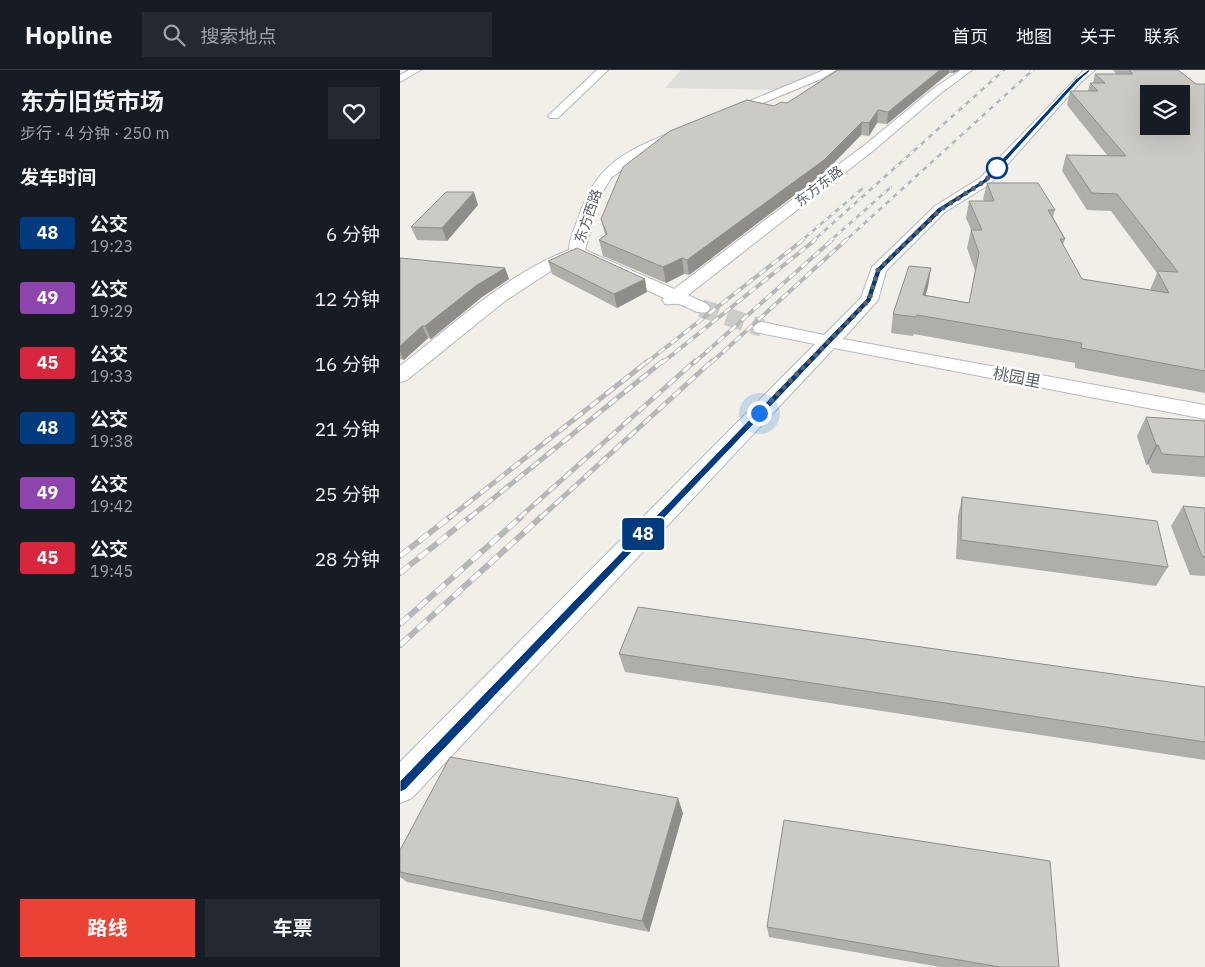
<!DOCTYPE html>
<html lang="zh">
<head>
<meta charset="utf-8">
<style>
  body { margin:0; font-family:"IBM Plex Sans","Noto Sans SC",sans-serif; background:#242831; color:#f1f3f6; height:100vh; display:flex; flex-direction:column; font-size:19px; white-space:nowrap }
  * { box-sizing:border-box; margin:0 }
  p { font-size:16px; color:#9ea1a6 }
  .icon { flex:none; width:28px; height:28px; fill:none; stroke:currentColor; stroke-width:2; stroke-linecap:round; stroke-linejoin:round }
  .map { position:relative; flex:1; overflow:hidden }
  .panel { display:flex; flex-direction:column; background:#171b24; width:400px }
  .panel>* { flex:none }
  .badge { padding:0 10px; border-radius:4px; font-size:18px; line-height:32px }
  .tools { position:absolute; left:740px; top:15px; display:grid; gap:10px }
  .tools a { display:grid; place-items:center; width:50px; height:50px; border-radius:0px; background:#171b24; box-shadow:0 5px 20px #0002; font-size:25px }
  .you { position:absolute; width:25px; height:25px; margin:-12px; border:4px solid #fff; border-radius:50%; background:#1a73e8; box-shadow:0 0 0 8px #1a73e833 }
  .map>.badge { position:absolute; translate:-50% -50%; box-shadow:0 0 0 2px #fff }
  h2 { padding:0 20px; font-size:19px; line-height:45px }
  .round { display:grid; place-items:center; flex:none; width:52px; height:52px; border-radius:0px; background:#242831 }
  .overview { display:flex; align-items:center; justify-content:space-between; height:85px; padding:0 20px }
  h1 { font-size:24px; font-weight:700; line-height:38px }
  .action { display:flex; gap:10px; margin-top:auto; padding:10px 20px }
  .action a { flex:1; height:58px; border-radius:0px; background:#ea4335; color:#fff; font-size:20px; font-weight:700; line-height:58px; text-align:center }
  .action a+a { background:#242831; color:#f1f3f6 }
  ul { padding:0; list-style:none }
  li { display:flex; align-items:center; gap:15px; height:65px; padding:0 20px }
  li div { flex:1 }
  li b { display:block; font-size:19px }
  li em { font-style:normal }
  li .badge { min-width:55px; font-weight:700; text-align:center }
  header { display:flex; align-items:center; gap:30px; box-sizing:border-box; height:70px; padding:0 25px; background:#171b24; border-bottom:1px solid #363941 }
  header strong { font-size:24px }
  nav { display:flex; gap:28px; margin-inline-start:auto; font-size:18px }
  .search { width:350px; height:45px; background:#242831; display:flex; align-items:center; gap:12px; box-sizing:border-box; padding:0 18px; border-radius:0px; color:#9ea1a6; font-size:19px }
  main { display:flex; flex:1; min-height:0 }
  .map>svg:first-child { display:block }
  .industrial { fill:#e0deda }
  .lines { fill:none; stroke-linecap:round; stroke-linejoin:round }
  .minor-tunnel { stroke:#ccccc8; stroke-width:18; stroke-dasharray:18 9; stroke-linecap:butt }
  .minor-casing { stroke:#b5b8bc; stroke-width:2 }
  .minor { fill:#fff; fill-rule:evenodd }
  .rail-far3-casing { stroke:#b6b7b8; stroke-width:2.5 }
  .rail-far2-casing { stroke:#b6b7b8; stroke-width:4 }
  .rail-far1-casing { stroke:#b6b7b8; stroke-width:5 }
  .rail-casing { stroke:#b6b7b8; stroke-width:6 }
  .rail-far3 { stroke:#fff; stroke-width:2; stroke-dasharray:5; stroke-linecap:butt }
  .rail-far2 { stroke:#fff; stroke-width:2.5; stroke-dasharray:8; stroke-linecap:butt }
  .rail-far1 { stroke:#fff; stroke-width:3; stroke-dasharray:10; stroke-linecap:butt }
  .rail { stroke:#fff; stroke-width:4.5; stroke-dasharray:12; stroke-linecap:butt }
  .wall { fill:#afaea9 }
  .shaded-wall { fill:#8f8d8a }
  .building { fill:#cccac5; stroke:#8f8d8a; fill-rule:evenodd }
  .line { fill:#003b80; stroke:#fff }
  .walk { stroke:#5f6368; stroke-width:5; stroke-dasharray:0 9 }
  .stop-dot { fill:#fff; stroke:#003b80; stroke-width:2.5 }
  .labels { text-anchor:middle; dominant-baseline:central; stroke-width:5; stroke-linejoin:round; paint-order:stroke }
  .far-street-label { font-size:14px; fill:#5f6368; stroke:#fff }
  .street-label { font-size:16px; fill:#5f6368; stroke:#fff }
</style>
</head>
<body>
<header>
<strong>Hopline</strong>
<div class="search"><svg class="icon" aria-label="search" viewBox="0 0 24 24"><circle cx="10" cy="10" r="6"/><path d="M15 15l6 6"/></svg>搜索地点</div>
<nav><a>首页</a><a>地图</a><a>关于</a><a>联系</a></nav>
</header>
<main>
<section class="panel">
<div class="overview"><div><h1>东方旧货市场</h1><p>步行 · 4 分钟 · 250 m</p></div><a class="round"><svg class="icon" aria-label="heart" viewBox="0 0 24 24"><path d="M12 20l-8-8c-3-5 5-10 8-4 3-6 11-1 8 4z"/></svg></a></div>
<h2>发车时间</h2>
<ul>
<li><span class="badge" style="background:#003b80;color:#fff">48</span><div><b>公交</b><p>19:23</p></div><em>6 分钟</em></li>
<li><span class="badge" style="background:#8e44ad;color:#fff">49</span><div><b>公交</b><p>19:29</p></div><em>12 分钟</em></li>
<li><span class="badge" style="background:#d7263d;color:#fff">45</span><div><b>公交</b><p>19:33</p></div><em>16 分钟</em></li>
<li><span class="badge" style="background:#003b80;color:#fff">48</span><div><b>公交</b><p>19:38</p></div><em>21 分钟</em></li>
<li><span class="badge" style="background:#8e44ad;color:#fff">49</span><div><b>公交</b><p>19:42</p></div><em>25 分钟</em></li>
<li><span class="badge" style="background:#d7263d;color:#fff">45</span><div><b>公交</b><p>19:45</p></div><em>28 分钟</em></li>
</ul>
<div class="action"><a>路线</a><a>车票</a></div>
</section>
<div class="map">
<svg width="805" height="897" viewBox="0 0 805 897">
  <rect width="100%" height="100%" fill="#f1efe8"/>
  <path class="industrial" d="M 281,0 L 424,0 L 382,20 L 265,18 Z"/>
  <g class="lines">
    <path class="minor-tunnel" d="M 301,238 L 362,258"/>
    <defs>
      <g id="minor">
        <path d="M 9,0 L 21,0 L 0,12 L 0,5 Z"/>
        <path d="M 197,0 L 208,0 L 158,48 L 150,48 L 148,46 L 150,44 Z"/>
        <path d="M 424,0 L 436,0 L 421,9 L 329,47 L 325,48 L 319,45 L 321,43 Z"/>
        <path d="M 561,0 L 572,0 L 541,23 L 474,80 L 288,225 L 307,234 L 310,238 L 307,242 C 295,245 289,236 278,234 C 273,233 270,235 265,234 L 262,230 L 264,228 L 177,188 L 163,193 L 105,231 L 7,310 L 0,312 L 0,296 C 53,255 106,204 169,180 C 169,169 175,157 179,146 C 197,91 229,80 279,59 L 283,58 L 289,61 L 242,85 L 211,108 L 200,126 L 185,180 L 274,219 L 466,74 L 533,19 Z"/>
        <path d="M 684,0 L 695,0 L 681,12 L 590,114 L 545,142 L 486,201 L 478,230 L 443,269 L 805,335 L 805,349 L 434,278 L 12,728 L 0,733 L 0,692 L 415,274 L 355,262 L 353,258 L 355,254 L 362,252 L 424,265 L 461,228 L 472,197 L 535,136 L 580,108 Z"/>
      </g>
    </defs>
    <use href="#minor" class="minor-casing"/>
    <use href="#minor" class="minor"/>
    <defs>
      <g id="rail-far3">
        <path d="M 401,171 L 462,119"/>
        <path d="M 413,171 L 604,0"/>
        <path d="M 430,171 L 491,117"/>
        <path d="M 445,171 L 633,0"/>
      </g>
      <g id="rail-far2">
        <path d="M 246,293 L 403,170"/>
        <path d="M 262,293 L 415,170"/>
        <path d="M 294,293 L 432,170"/>
        <path d="M 311,293 L 446,170"/>
      </g>
      <g id="rail-far1">
        <path d="M 49,448 L 248,291"/>
        <path d="M 69,448 L 263,291"/>
        <path d="M 119,448 L 295,291"/>
        <path d="M 140,448 L 312,291"/>
      </g>
      <g id="rail">
        <path d="M 0,486 L 50,447"/>
        <path d="M 0,503 L 70,447"/>
        <path d="M 0,554 L 121,447"/>
        <path d="M 0,575 L 141,447"/>
      </g>
    </defs>
    <use href="#rail-far3" class="rail-far3-casing"/>
    <use href="#rail-far2" class="rail-far2-casing"/>
    <use href="#rail-far1" class="rail-far1-casing"/>
    <use href="#rail" class="rail-casing"/>
    <use href="#rail-far3" class="rail-far3"/>
    <use href="#rail-far2" class="rail-far2"/>
    <use href="#rail-far1" class="rail-far1"/>
    <use href="#rail" class="rail"/>
  </g>
  <g class="wall">
    <path d="M 438,0 L 560,0 L 553,3 L 549,3 L 487,54 L 477,53 L 469,66 L 461,65 L 424,103 L 289,205 L 284,204 L 266,213 L 203,186 L 199,170 L 205,165 L 201,149 L 374,36 L 387,33 Z"/>
    <path d="M 713,0 L 778,0 L 796,14 L 805,14 L 805,323 L 675,298 L 675,293 L 514,264 L 513,266 L 491,263 L 493,244 L 528,217 L 525,225 L 569,233 L 575,201 L 567,178 L 571,160 L 566,148 L 569,131 L 584,131 L 583,129 L 587,113 L 655,140 L 653,147 L 665,169 L 663,175 L 682,209 L 750,220 L 757,203 L 711,141 L 687,140 L 662,101 L 666,85 L 707,85 L 667,35 L 670,21 L 688,21 L 690,13 L 693,13 L 695,4 L 716,4 Z"/>
    <path d="M 78,135 L 47,171 L 17,170 L 11,157 Z"/>
    <path d="M 0,188 L 105,198 L 109,209 L 82,227 L 31,269 L 28,268 L 4,290 L 0,289 Z"/>
    <path d="M 148,191 L 247,222 L 217,238 L 152,204 Z"/>
    <path d="M 746,347 L 805,351 L 805,407 L 752,403 L 748,394 L 746,395 L 737,366 Z"/>
    <path d="M 562,427 L 768,497 L 756,516 L 556,489 L 558,446 Z"/>
    <path d="M 783,436 L 805,438 L 805,506 L 790,505 L 771,456 Z"/>
    <path d="M 219,584 L 805,617 L 805,690 L 225,602 Z"/>
    <path d="M 283,743 L 249,862 L 7,812 L 0,807 L 0,780 Z"/>
    <path d="M 367,857 L 659,897 L 540,897 L 369,867 Z"/>
  </g>
  <g class="shaded-wall">
    <path d="M 540,0 L 549,0 L 549,3 L 487,54 L 488,42 Z"/>
    <path d="M 553,0 L 560,0 L 553,3 Z"/>
    <path d="M 478,40 L 477,53 L 469,66 L 469,53 Z"/>
    <path d="M 462,52 L 461,65 L 424,103 L 289,205 L 287,190 Z"/>
    <path d="M 74,122 L 78,135 L 47,171 L 42,158 Z"/>
    <path d="M 282,188 L 284,204 L 266,213 L 263,197 Z"/>
    <path d="M 105,198 L 109,209 L 82,227 L 31,269 L 25,256 L 77,215 Z"/>
    <path d="M 531,198 L 528,217 L 520,244 L 523,225 Z"/>
    <path d="M 245,209 L 247,222 L 217,238 L 214,224 Z"/>
    <path d="M 22,256 L 28,268 L 4,290 L 0,282 L 0,276 Z"/>
    <path d="M 756,375 L 758,375 L 748,394 L 746,395 Z"/>
    <path d="M 278,728 L 283,743 L 249,862 L 242,851 Z"/>
  </g>
  <g class="building">
    <path d="M 438,0 L 540,0 L 488,42 L 478,40 L 469,53 L 462,52 L 424,90 L 287,190 L 282,188 L 263,197 L 199,170 L 207,164 L 201,149 L 223,97 L 270,61 L 347,30 L 374,36 L 381,32 L 387,33 Z"/>
    <path d="M 729,0 L 778,0 L 796,14 L 805,14 L 805,301 L 681,278 L 682,273 L 517,245 L 516,247 L 493,244 L 509,196 L 531,198 L 523,225 L 569,233 L 579,183 L 571,160 L 582,160 L 569,131 L 594,131 L 587,113 L 638,113 L 655,140 L 648,140 L 665,169 L 660,169 L 682,209 L 769,223 L 757,201 L 778,202 L 717,124 L 692,123 L 666,85 L 726,86 L 670,21 L 698,21 L 690,13 L 705,13 L 695,4 L 733,4 ZM 749,24 L 781,24 L 781,56 L 749,56 Z"/>
    <path d="M 46,122 L 74,122 L 42,158 L 11,157 Z"/>
    <path d="M 177,178 L 245,209 L 214,224 L 148,191 Z"/>
    <path d="M 0,188 L 105,198 L 77,215 L 25,256 L 22,256 L 0,276 Z"/>
    <path d="M 746,347 L 805,351 L 805,387 L 762,384 L 758,375 L 756,375 Z"/>
    <path d="M 562,427 L 757,451 L 768,497 L 561,470 Z"/>
    <path d="M 783,436 L 805,438 L 805,487 L 802,486 Z"/>
    <path d="M 238,537 L 805,617 L 805,672 L 219,584 Z"/>
    <path d="M 50,687 L 278,728 L 242,851 L 0,802 L 0,780 Z"/>
    <path d="M 384,750 L 650,791 L 659,897 L 600,897 L 367,857 Z"/>
  </g>
  <path class="line" d="M 688,0 L 691,0 L 679,11 L 587,112 L 542,141 L 481,201 L 471,231 L 5,720 L 0,722 L 0,711 L 466,229 L 476,199 L 538,138 L 583,110 L 676,9 Z"/>
  <g class="lines">
    <path class="walk" d="M 359,343 L 469,230 L 478,200 L 540,140 L 585,111 L 598,97 L 597,98"/>
  </g>
  <circle class="stop-dot" cx="597" cy="98" r="10"/>
  <g class="labels">
    <g class="far-street-label">
      <text transform="translate(419 116) rotate(-38)">东方东路</text>
      <text transform="translate(188 146) rotate(-71)">东方西路</text>
    </g>
    <g class="street-label">
      <text transform="translate(617 307) rotate(11)">桃园里</text>
    </g>
  </g>
</svg>
<div class="tools">
<a><svg class="icon" aria-label="layers" viewBox="0 0 24 24"><path d="M12 4l9 5-9 5-9-5zM3 14l9 5 9-5"/></svg></a>
</div>
<div class="you" style="left:359px;top:343px"></div>
<b class="badge" style="left:243px;top:464px;background:#003b80;color:#fff">48</b>
</div>
</main>
</body>
</html>
